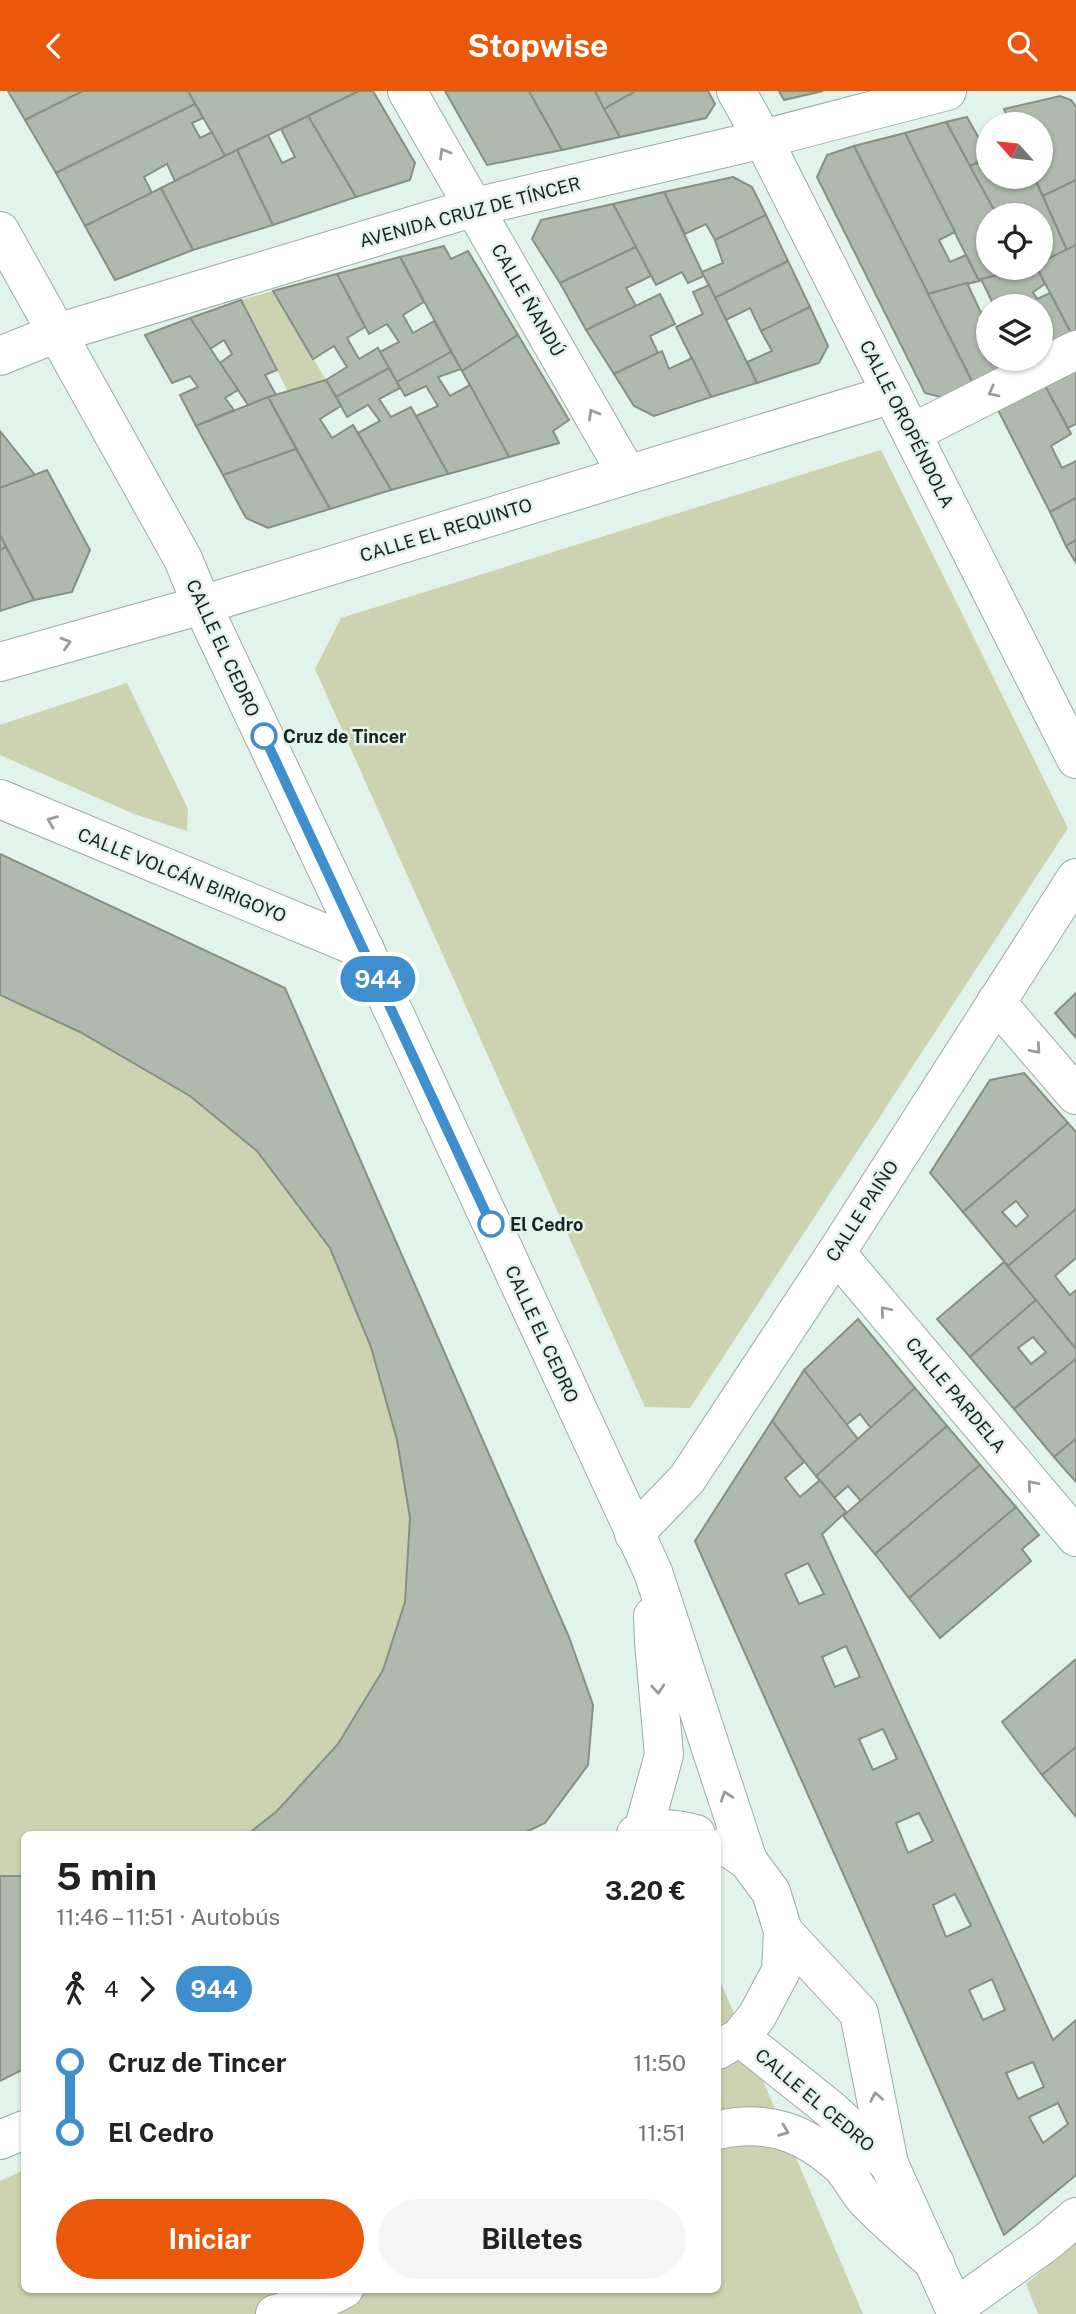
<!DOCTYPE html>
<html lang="es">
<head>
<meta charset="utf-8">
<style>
  body { margin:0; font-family:"Public Sans",sans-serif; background:#f6f6f6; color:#222; height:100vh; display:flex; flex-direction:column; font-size:26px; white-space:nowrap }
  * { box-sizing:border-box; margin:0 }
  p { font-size:23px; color:#767676 }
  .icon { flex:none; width:38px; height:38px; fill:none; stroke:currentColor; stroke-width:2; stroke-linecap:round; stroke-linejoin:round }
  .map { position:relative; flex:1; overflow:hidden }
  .sheet { position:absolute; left:21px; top:1740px; width:700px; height:462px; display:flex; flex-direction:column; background:#fff; border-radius:10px; box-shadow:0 2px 5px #0004 }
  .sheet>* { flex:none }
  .badge { padding:0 14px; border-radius:23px; font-size:24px; line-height:46px }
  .needle { width:46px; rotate:297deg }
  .fabs { position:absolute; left:976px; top:21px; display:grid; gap:14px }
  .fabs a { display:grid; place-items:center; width:77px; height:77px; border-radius:50%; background:#fff; box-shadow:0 2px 5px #0004; font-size:35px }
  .map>.badge { position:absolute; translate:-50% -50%; box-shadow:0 0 0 4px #fff }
  .legs { display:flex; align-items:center; gap:10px; height:77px; padding:0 35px; font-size:23px }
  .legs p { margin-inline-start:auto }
  .headline { display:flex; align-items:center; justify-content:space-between; height:119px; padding:0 35px }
  h1 { font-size:38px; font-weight:700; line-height:52px }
  .action { display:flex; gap:14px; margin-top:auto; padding:14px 35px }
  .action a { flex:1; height:80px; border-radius:42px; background:#ea580c; color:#fff; font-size:28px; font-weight:700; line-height:80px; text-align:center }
  .action a+a { background:#f6f6f6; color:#222 }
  ul { padding:0 35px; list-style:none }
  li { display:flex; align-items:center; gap:24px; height:70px; font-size:26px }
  li i { display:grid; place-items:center; width:10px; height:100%; margin:0 9px; background:currentColor }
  li i::after { content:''; width:18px; height:18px; margin:-9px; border:5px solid; border-radius:50%; background:#fff }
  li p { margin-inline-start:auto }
  li:first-child i { background:linear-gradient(#0000 50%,currentColor 0) }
  li:last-child i { background:linear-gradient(currentColor 50%,#0000 0) }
  header { display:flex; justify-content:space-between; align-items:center; height:91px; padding:0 35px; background:#ea580c; color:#fff; font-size:32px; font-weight:700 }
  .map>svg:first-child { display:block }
  .green { fill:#cdd2b1 }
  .building { fill:#afb9ad; stroke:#869084; stroke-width:2; fill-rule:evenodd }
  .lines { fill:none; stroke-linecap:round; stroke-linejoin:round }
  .minor-casing { stroke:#9baba4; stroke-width:40 }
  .highway-casing { stroke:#9baba4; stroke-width:40 }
  .minor { stroke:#fff; stroke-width:38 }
  .highway { stroke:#fff; stroke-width:38 }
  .oneway { stroke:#999c9a }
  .line-1-casing { stroke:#fff; stroke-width:16 }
  .line-1 { stroke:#3f8fcf; stroke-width:10 }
  .stop-1-dot { fill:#fff; stroke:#3f8fcf; stroke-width:3.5 }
  .labels { text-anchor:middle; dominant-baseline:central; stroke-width:5; stroke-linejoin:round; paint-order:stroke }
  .street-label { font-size:18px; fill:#1c221f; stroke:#e2f3eb }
  .stop-label { font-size:18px; font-weight:bold; fill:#1c221f; stroke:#e2f3eb; text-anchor:start }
</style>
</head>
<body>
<header><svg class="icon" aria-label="back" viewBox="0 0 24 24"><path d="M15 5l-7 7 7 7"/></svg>Stopwise<svg class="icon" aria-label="search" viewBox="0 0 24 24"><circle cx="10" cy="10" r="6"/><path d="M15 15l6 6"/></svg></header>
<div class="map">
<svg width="1076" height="2223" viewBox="0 0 1076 2223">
  <rect width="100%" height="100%" fill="#e2f3eb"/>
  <g class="green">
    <path d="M 273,200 L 326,289 L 288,301 L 241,209 Z"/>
    <path d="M 881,359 L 1068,737 L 690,1317 L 645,1316 L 315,578 L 341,527 Z"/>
    <path d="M 127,592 L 188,718 L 187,740 L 134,723 L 0,664 L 0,634 Z"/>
    <path d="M 0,763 L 285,897 L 569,1546 L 593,1614 L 588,1674 L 545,1732 L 522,1743 L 24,1743 L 24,1978 L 0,1990 Z"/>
    <path d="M 718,1885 L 863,2223 L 0,2223 L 0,2090 L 24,2079 L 24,2198 L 718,2198 Z"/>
    <path d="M 1076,2151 L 1076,2223 L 1038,2223 L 1026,2193 Z"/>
  </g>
  <g class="building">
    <path d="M 8,0 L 83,0 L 25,29 Z"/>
    <path d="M 83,0 L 188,0 L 195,13 L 56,82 L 25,29 Z"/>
    <path d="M 188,0 L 359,0 L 225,65 Z"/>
    <path d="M 359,0 L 373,0 L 415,72 L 410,89 L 356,106 L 308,25 Z"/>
    <path d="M 445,0 L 529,0 L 562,59 L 487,74 Z"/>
    <path d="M 529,0 L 595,0 L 620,46 L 562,59 Z"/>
    <path d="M 595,0 L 636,0 L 604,18 Z"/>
    <path d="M 636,0 L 708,0 L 715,13 L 706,27 L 620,46 L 604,18 Z"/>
    <path d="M 779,0 L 823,0 L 784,9 Z"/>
    <path d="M 1060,5 L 1071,9 L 1076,16 L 1076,89 L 1043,105 L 1034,86 L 1041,86 L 1041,33 L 1011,33 L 1004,18 Z"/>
    <path d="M 195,13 L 203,27 L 192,32 L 200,47 L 212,41 L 225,65 L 175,90 L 167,73 L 144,86 L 152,102 L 85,135 L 56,82 Z"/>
    <path d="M 308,25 L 356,106 L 273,134 L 237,59 L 268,44 L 282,72 L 295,66 L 281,38 Z"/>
    <path d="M 967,26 L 989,65 L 970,75 L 946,31 Z"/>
    <path d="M 946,31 L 997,124 L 989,124 L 989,177 L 1025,177 L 979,190 L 905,42 Z"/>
    <path d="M 905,42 L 955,141 L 939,149 L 950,171 L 966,164 L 979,190 L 928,203 L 854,55 Z"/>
    <path d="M 854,55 L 974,294 L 948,308 L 925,302 L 817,86 L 827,64 Z"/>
    <path d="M 237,59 L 273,134 L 193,159 L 161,97 Z"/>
    <path d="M 989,67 L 989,86 L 1034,86 L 1067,159 L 1041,171 L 1041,124 L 997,124 L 970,75 Z"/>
    <path d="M 733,86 L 752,96 L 766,124 L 715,149 L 706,133 L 685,143 L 664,101 Z"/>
    <path d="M 1076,89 L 1076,154 L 1067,159 L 1043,105 Z"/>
    <path d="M 161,97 L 193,159 L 115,189 L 85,135 Z"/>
    <path d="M 664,101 L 704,185 L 688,192 L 682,181 L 656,194 L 613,113 Z"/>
    <path d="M 613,113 L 636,156 L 560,192 L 532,148 L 541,129 Z"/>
    <path d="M 766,124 L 788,170 L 715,207 L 702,181 L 723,172 L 715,149 Z"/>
    <path d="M 1076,154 L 1076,242 L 1072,244 L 1037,177 L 1041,177 L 1041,171 Z"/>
    <path d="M 444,155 L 451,168 L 468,160 L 518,244 L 462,280 L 400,166 Z"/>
    <path d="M 636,156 L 651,185 L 626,197 L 636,215 L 586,239 L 560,192 Z"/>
    <path d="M 400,166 L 424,211 L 403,224 L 413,242 L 434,230 L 451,261 L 397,291 L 380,261 L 399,251 L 387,233 L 369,243 L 337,183 Z"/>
    <path d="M 788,170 L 810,216 L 761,240 L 750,217 L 726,229 L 715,207 Z"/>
    <path d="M 1027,177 L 1037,177 L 1045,193 L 1033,201 L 1037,208 L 1050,202 L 1072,244 L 1041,260 L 1041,215 L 994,215 L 981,188 Z"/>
    <path d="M 337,183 L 365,236 L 347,247 L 359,268 L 378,257 L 389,277 L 336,306 L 326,289 L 347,276 L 334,255 L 313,268 L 273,200 Z"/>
    <path d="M 967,192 L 981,222 L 989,218 L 989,268 L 1021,268 L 974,294 L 928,203 Z"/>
    <path d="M 709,194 L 757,292 L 711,306 L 676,236 L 703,223 L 693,201 Z"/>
    <path d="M 660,203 L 675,233 L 650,245 L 658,262 L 614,283 L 586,239 Z"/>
    <path d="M 241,209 L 277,279 L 265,284 L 276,304 L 248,314 L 220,272 L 232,263 L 224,249 L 210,258 L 190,227 Z"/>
    <path d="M 810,216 L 828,255 L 819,272 L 757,292 L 747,271 L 772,260 L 761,240 Z"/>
    <path d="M 190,227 L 238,299 L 225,307 L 234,319 L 196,335 L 180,304 L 198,296 L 190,285 L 172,292 L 145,244 Z"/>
    <path d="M 518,244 L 569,329 L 553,340 L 559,352 L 509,366 L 462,280 Z"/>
    <path d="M 662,260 L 669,278 L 692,267 L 711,306 L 654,325 L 634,315 L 614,283 Z"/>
    <path d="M 451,261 L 461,278 L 438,286 L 450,305 L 470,294 L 509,366 L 448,383 L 416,325 L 438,315 L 426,295 L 405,305 L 397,291 Z"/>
    <path d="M 389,277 L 400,297 L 379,308 L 391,326 L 411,316 L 448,383 L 391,399 L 358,342 L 380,330 L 368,314 L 347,326 L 336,306 Z"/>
    <path d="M 1076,277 L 1076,333 L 1068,337 L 1044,293 Z"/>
    <path d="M 326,289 L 341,315 L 320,328 L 332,347 L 353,334 L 391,399 L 330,418 L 268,306 Z"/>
    <path d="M 1044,293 L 1071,343 L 1051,355 L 1062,377 L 1076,370 L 1076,407 L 1050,421 L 998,319 Z"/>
    <path d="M 268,306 L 296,358 L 223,384 L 196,335 Z"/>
    <path d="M 0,340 L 35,384 L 0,397 Z"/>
    <path d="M 296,358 L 330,418 L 268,437 L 246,427 L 223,384 Z"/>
    <path d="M 47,379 L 90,459 L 72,501 L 34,509 L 0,444 L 0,397 Z"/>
    <path d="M 1076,407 L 1076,449 L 1066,455 L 1050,421 Z"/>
    <path d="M 0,444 L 6,456 L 0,459 Z"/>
    <path d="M 1076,449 L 1076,472 L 1066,455 Z"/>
    <path d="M 6,456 L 34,509 L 0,520 L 0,459 Z"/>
    <path d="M 0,763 L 285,897 L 569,1546 L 593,1614 L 588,1674 L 545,1732 L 522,1743 L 248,1743 L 277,1720 L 338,1653 L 383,1579 L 405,1511 L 410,1427 L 397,1349 L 371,1256 L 330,1157 L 257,1060 L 190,1005 L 80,941 L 0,904 Z"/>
    <path d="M 1076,902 L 1076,947 L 1055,922 Z"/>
    <path d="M 1024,982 L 1068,1032 L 963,1121 L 930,1082 L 990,989 Z"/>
    <path d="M 1068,1032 L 1076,1041 L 1076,1118 L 1008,1175 L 963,1121 ZM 1016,1110 L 1028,1125 L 1016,1136 L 1002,1121 Z"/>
    <path d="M 1076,1118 L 1076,1167 L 1055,1185 L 1070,1204 L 1076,1199 L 1076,1258 L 1008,1175 Z"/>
    <path d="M 1004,1171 L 1036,1209 L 970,1266 L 937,1228 Z"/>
    <path d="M 1036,1209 L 1076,1258 L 1076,1268 L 1014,1318 L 970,1266 ZM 1033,1246 L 1046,1261 L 1031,1273 L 1018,1257 Z"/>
    <path d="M 858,1228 L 915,1297 L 871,1337 L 860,1323 L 846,1334 L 804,1279 Z"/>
    <path d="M 1076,1268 L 1076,1348 L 1054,1366 L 1014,1318 Z"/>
    <path d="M 804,1279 L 858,1348 L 816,1385 L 772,1330 Z"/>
    <path d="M 915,1297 L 947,1335 L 861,1410 L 848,1395 L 834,1407 L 816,1385 Z"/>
    <path d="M 772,1330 L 804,1371 L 785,1387 L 800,1406 L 820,1389 L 846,1421 L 822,1443 L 1053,1949 L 1076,1929 L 1076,2084 L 1004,2144 L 695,1450 ZM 808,1472 L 824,1503 L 799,1513 L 785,1483 ZM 846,1555 L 860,1586 L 835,1596 L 822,1566 ZM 883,1638 L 897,1668 L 873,1679 L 859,1648 ZM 919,1722 L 933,1750 L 908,1762 L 896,1732 ZM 955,1803 L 971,1835 L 946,1846 L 933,1814 ZM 992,1888 L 1005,1919 L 983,1929 L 969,1899 ZM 1033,1971 L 1044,1996 L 1018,2008 L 1006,1982 ZM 1058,2012 L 1068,2033 L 1043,2052 L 1029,2026 Z"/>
    <path d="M 947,1335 L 980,1374 L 875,1463 L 843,1425 Z"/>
    <path d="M 1076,1348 L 1076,1391 L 1054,1366 Z"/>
    <path d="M 980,1374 L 1016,1416 L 909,1507 L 875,1463 Z"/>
    <path d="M 1016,1416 L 1039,1444 L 1022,1458 L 1031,1470 L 940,1547 L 909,1507 Z"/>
    <path d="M 1076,1568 L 1076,1656 L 1042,1684 L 1002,1631 Z"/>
    <path d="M 1076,1656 L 1076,1726 L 1042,1684 Z"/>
    <path d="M 0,1785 L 24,1785 L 24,1978 L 0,1990 Z"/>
  </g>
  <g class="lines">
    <defs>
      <g id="minor">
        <path d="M 407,0 L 627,383"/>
        <path d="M 736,0 L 763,48 L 1076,668"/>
        <path d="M 0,140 L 183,468 L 202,514 L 365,859 L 653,1481 L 748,1770"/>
        <path d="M 0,265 L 57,242 L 475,116 L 763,48 L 947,0"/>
        <path d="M 912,342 L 1076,259"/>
        <path d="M 0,571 L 202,514 L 892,303"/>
        <path d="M 0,708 L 365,859"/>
        <path d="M 996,911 L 1076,1004"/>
        <path d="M 836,1162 L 1076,1446"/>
        <path d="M 634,1443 L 687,1388 L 836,1162 L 1076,787"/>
        <path d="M 643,1740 L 664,1664 L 654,1551 L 653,1525"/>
        <path d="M 636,1743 C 654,1736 677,1738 696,1743"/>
        <path d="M 783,1840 L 859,1922 L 889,2073 L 957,2223"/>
        <path d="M 740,1946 L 830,2018 L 889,2073"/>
        <path d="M 718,1959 L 740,1946 L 757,1925 L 781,1880 L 783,1840 L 771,1801 L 748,1770 L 726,1755"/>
        <path d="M 0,2049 L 24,2039"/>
        <path d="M 955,2217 L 1048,2150 L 1076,2126"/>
      </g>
      <g id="highway">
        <path d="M 718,2039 C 767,2028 804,2041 841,2075 C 851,2085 857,2100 867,2110 C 888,2132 912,2152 935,2172"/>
        <path d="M 275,2223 L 318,2211 L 344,2198"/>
      </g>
    </defs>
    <use href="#minor" class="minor-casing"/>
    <use href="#highway" class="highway-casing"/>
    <use href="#minor" class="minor"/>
    <use href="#highway" class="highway"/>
  </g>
  <defs><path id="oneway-chevron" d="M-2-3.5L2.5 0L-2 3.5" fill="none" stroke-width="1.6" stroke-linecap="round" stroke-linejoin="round" transform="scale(1.75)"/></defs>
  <g class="oneway">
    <use href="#oneway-chevron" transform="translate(444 62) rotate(-120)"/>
    <use href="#oneway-chevron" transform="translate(993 301) rotate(153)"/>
    <use href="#oneway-chevron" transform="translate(593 323) rotate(-120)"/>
    <use href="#oneway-chevron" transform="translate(66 552) rotate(-16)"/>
    <use href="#oneway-chevron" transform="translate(52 730) rotate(-158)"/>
    <use href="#oneway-chevron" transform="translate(1036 958) rotate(49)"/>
    <use href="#oneway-chevron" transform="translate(885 1220) rotate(-130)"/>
    <use href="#oneway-chevron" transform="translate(1032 1394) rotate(-130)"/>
    <use href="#oneway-chevron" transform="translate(658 1598) rotate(85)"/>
    <use href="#oneway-chevron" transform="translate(726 1705) rotate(-108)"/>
    <use href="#oneway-chevron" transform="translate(876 2006) rotate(-101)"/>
    <use href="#oneway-chevron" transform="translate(784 2040) rotate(21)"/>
  </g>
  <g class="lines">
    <defs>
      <path id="line-1" d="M 264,645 L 491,1133"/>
    </defs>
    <use href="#line-1" class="line-1-casing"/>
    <use href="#line-1" class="line-1"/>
  </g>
  <g class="stop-1-dot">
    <circle cx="264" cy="645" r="12"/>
    <circle cx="491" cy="1133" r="12"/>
  </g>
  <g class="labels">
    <g class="street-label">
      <text transform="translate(470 121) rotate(-15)">AVENIDA CRUZ DE TÍNCER</text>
      <text transform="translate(528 209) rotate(60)">CALLE ÑANDÚ</text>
      <text transform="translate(907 333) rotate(63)">CALLE OROPÉNDOLA</text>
      <text transform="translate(446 439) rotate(-17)">CALLE EL REQUINTO</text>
      <text transform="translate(223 557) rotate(65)">CALLE EL CEDRO</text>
      <text transform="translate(182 784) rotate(22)">CALLE VOLCÁN BIRIGOYO</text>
      <text transform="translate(862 1120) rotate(-57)">CALLE PAIÑO</text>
      <text transform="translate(542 1243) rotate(65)">CALLE EL CEDRO</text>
      <text transform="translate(956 1304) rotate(50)">CALLE PARDELA</text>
      <text transform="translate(815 2009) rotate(40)">CALLE EL CEDRO</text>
    </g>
    <g class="stop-label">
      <text x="283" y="645">Cruz de Tincer</text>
      <text x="510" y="1133">El Cedro</text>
    </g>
  </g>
</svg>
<div class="fabs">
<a><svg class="needle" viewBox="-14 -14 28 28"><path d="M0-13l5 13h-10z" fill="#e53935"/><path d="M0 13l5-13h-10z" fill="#767676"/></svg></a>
<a><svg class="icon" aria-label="locate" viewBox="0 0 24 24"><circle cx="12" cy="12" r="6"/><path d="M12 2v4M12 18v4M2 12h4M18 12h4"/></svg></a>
<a><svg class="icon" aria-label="layers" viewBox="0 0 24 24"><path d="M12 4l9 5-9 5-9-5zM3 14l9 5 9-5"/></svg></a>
</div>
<b class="badge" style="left:378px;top:888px;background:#3f8fcf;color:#fff">944</b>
<section class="sheet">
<div class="headline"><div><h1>5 min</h1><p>11:46 – 11:51 · Autobús</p></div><b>3.20 €</b></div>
<div class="legs"><svg class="icon" aria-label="walk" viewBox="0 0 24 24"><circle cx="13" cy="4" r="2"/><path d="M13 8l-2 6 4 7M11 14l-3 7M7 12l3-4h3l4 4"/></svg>4<svg class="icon" aria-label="forward" viewBox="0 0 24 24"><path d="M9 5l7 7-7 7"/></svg><b class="badge" style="background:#3f8fcf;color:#fff">944</b></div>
<ul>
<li><i style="color:#3f8fcf"></i><b>Cruz de Tincer</b><p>11:50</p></li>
<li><i style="color:#3f8fcf"></i><b>El Cedro</b><p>11:51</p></li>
</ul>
<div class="action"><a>Iniciar</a><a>Billetes</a></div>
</section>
</div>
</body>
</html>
